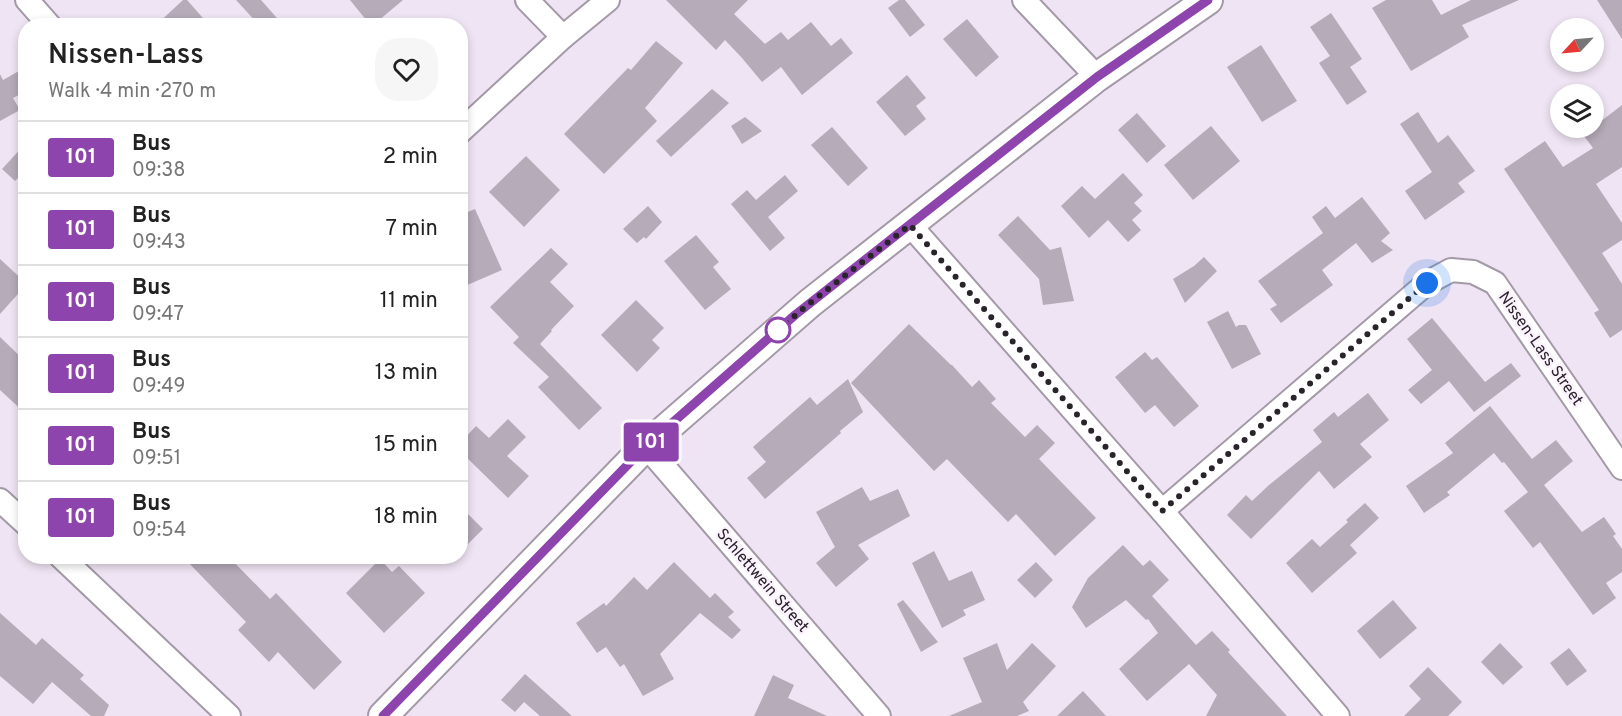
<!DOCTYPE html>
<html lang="en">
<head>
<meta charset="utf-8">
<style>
  body { margin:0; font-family:Overpass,sans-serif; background:#f6f6f6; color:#222; height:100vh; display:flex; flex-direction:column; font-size:22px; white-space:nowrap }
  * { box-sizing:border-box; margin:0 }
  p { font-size:20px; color:#767676 }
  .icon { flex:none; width:33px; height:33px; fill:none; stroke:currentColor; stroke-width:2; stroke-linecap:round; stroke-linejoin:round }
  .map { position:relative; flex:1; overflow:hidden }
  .drawer { position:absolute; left:18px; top:18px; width:450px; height:546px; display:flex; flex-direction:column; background:#fff; border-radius:24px; box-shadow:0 3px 9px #0003 }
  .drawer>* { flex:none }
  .badge { padding:0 12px; border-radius:4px; font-size:21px; line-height:39px }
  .needle { width:39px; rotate:244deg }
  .tools { position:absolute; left:1550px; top:18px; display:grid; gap:12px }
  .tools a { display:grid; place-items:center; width:54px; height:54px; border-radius:50%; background:#fff; box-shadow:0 3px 9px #0003; font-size:30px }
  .you { position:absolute; width:30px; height:30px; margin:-15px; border:4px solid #fff; border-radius:50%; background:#1a73e8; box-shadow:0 0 0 9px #1a73e833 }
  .map>.badge { position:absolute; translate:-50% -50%; box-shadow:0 0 0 3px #fff }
  .round { display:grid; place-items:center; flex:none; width:63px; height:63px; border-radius:24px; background:#f6f6f6 }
  .headline { display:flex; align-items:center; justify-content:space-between; height:102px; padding:0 30px }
  h1 { font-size:28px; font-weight:600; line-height:45px }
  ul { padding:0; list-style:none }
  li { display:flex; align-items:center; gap:18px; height:72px; padding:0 30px; border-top:2px solid #e0e0e0 }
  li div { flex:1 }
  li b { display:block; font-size:22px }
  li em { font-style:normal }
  li .badge { min-width:66px; font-weight:700; text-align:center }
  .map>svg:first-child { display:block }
  .building { fill:#b5abb9 }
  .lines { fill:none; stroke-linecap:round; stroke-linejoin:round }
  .minor-casing { stroke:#a49aa7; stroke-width:26 }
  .tertiary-casing { stroke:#a49aa7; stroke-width:32 }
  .minor { stroke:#fff; stroke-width:22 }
  .tertiary { stroke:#fff; stroke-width:28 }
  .line-casing { stroke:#fff; stroke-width:14 }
  .line { stroke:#8e44ad; stroke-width:9 }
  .walk { stroke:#282429; stroke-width:6; stroke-dasharray:0 10.8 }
  .stop-dot { fill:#fff; stroke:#8e44ad; stroke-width:3 }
  .labels { text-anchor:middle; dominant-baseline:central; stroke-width:5; stroke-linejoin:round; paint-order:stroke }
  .street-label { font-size:16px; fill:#282429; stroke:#fbf2fe }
</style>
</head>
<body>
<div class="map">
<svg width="1622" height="716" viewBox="0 0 1622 716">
  <rect width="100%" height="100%" fill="#efe4f3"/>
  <g class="building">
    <path d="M 183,0 L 187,0 L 210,26 L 155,26 Z"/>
    <path d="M 236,0 L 261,0 L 284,26 L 260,26 Z"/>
    <path d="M 350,0 L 403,0 L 372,26 L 371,26 Z"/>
    <path d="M 666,0 L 748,0 L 734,14 L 765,44 L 781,32 L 788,40 L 811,22 L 831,46 L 841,38 L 853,53 L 802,95 L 781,67 L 762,82 L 742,58 L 725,40 L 716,50 Z"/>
    <path d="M 899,0 L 905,0 L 925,25 L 910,37 L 888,8 Z"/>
    <path d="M 1386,0 L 1432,0 L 1441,15 L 1471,0 L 1519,0 L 1462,25 L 1469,37 L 1411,71 L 1372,8 Z"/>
    <path d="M 1597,0 L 1622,0 L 1622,39 Z"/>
    <path d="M 1331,13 L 1362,59 L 1350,67 L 1367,92 L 1347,105 L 1319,63 L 1330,56 L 1310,27 Z"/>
    <path d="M 967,19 L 999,57 L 976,77 L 943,39 Z"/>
    <path d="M 656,41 L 683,63 L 645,108 L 657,121 L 604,174 L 564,134 L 628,68 L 631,70 Z"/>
    <path d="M 1261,45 L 1297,101 L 1262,122 L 1227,67 Z"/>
    <path d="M 26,67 L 26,91 L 13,98 L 20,110 L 0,121 L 0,74 L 3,80 Z"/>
    <path d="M 907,75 L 926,98 L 916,106 L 926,119 L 905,136 L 876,102 Z"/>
    <path d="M 712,89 L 729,103 L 671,157 L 656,141 Z"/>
    <path d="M 1622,105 L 1622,167 L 1596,184 L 1622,223 L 1622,240 L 1602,253 L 1622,284 L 1622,330 L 1610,338 L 1594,313 L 1599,310 L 1504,169 L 1545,141 L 1563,167 L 1593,148 L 1578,128 L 1593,128 L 1593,113 L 1600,122 Z"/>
    <path d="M 1418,112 L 1438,143 L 1448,135 L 1475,171 L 1458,183 L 1465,192 L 1425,220 L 1405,191 L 1432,172 L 1400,124 Z"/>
    <path d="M 1137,113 L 1166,146 L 1147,163 L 1118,130 Z"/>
    <path d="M 745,117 L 762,131 L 742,144 L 731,126 Z"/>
    <path d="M 1211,126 L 1240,161 L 1193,200 L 1164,165 Z"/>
    <path d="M 832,127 L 868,168 L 848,186 L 811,145 Z"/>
    <path d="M 26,143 L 26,170 L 15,181 L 2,169 Z"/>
    <path d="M 526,156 L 560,190 L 524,227 L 489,192 Z"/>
    <path d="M 1123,173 L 1143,195 L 1134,203 L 1142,211 L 1132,220 L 1141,230 L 1128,242 L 1108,220 L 1089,238 L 1061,206 L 1082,186 L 1095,199 Z"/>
    <path d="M 785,175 L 798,191 L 768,217 L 785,238 L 770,251 L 731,204 L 747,190 L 756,200 Z"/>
    <path d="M 1362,197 L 1390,233 L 1381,241 L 1393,250 L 1372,263 L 1356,243 L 1322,270 L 1333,285 L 1281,323 L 1270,309 L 1277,305 L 1258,281 L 1323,233 L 1312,217 L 1326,206 L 1335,218 Z"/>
    <path d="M 648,206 L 662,222 L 646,239 L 644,237 L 637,243 L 623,229 Z"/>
    <path d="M 475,209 L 502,270 L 465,286 L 460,276 L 460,215 Z"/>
    <path d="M 1018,216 L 1050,250 L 1061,247 L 1074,301 L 1043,305 L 1039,279 L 998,235 Z"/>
    <path d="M 696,235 L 719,262 L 713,267 L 731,289 L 705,310 L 664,261 Z"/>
    <path d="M 551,248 L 568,264 L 550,282 L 574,306 L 551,330 L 552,331 L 540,344 L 602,408 L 579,430 L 538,387 L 549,377 L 513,343 L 519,337 L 490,307 Z"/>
    <path d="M 1204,257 L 1217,271 L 1185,303 L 1173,279 L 1194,266 Z"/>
    <path d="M 0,259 L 26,283 L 26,285 L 0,314 Z"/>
    <path d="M 636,300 L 664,328 L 652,340 L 660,348 L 637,372 L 601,335 Z"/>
    <path d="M 1228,311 L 1236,327 L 1239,325 L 1246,325 L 1261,354 L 1232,369 L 1207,322 Z"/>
    <path d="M 1432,318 L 1485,382 L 1511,363 L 1521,376 L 1474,412 L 1449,381 L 1421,404 L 1408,390 L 1432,370 L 1407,339 Z"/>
    <path d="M 909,324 L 951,365 L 952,365 L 972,387 L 979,380 L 996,399 L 991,403 L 1025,437 L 1037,425 L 1055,443 L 1039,459 L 1096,518 L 1055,556 L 1016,514 L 1008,522 L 947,459 L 934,471 L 851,383 Z"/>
    <path d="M 0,337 L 26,362 L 26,414 L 0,390 Z"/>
    <path d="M 1145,352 L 1152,360 L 1157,357 L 1199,406 L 1174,427 L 1155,405 L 1145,413 L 1115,377 Z"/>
    <path d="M 848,379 L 863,412 L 840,431 L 841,433 L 765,499 L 747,478 L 766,462 L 753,447 L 810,397 L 817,405 Z"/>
    <path d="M 1368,393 L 1389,420 L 1360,444 L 1372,457 L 1334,489 L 1319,471 L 1251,539 L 1227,515 L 1246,495 L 1252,501 L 1269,485 L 1322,442 L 1313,430 L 1334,412 L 1338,417 Z"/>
    <path d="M 1490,406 L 1532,459 L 1556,440 L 1573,461 L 1544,485 L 1582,532 L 1604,517 L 1616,534 L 1613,536 L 1622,549 L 1622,572 L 1606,583 L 1616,598 L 1593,615 L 1540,542 L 1533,548 L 1504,511 L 1528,492 L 1504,462 L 1502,463 L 1494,453 L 1447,492 L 1450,495 L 1424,513 L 1406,486 L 1453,453 L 1445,443 Z"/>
    <path d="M 508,419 L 526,437 L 507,456 L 529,476 L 508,498 L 460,451 L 460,443 L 476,426 L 489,438 Z"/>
    <path d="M 862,487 L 870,501 L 898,489 L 910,516 L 858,545 L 869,559 L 836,587 L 816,563 L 835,547 L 816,512 Z"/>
    <path d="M 1365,503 L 1379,518 L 1350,545 L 1357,553 L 1312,593 L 1286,563 L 1312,539 L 1320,547 L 1348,522 L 1346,520 Z"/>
    <path d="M 460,506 L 483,529 L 460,552 Z"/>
    <path d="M 1123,545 L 1143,566 L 1150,560 L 1169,580 L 1152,596 L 1196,645 L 1212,631 L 1230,650 L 1228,652 L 1287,716 L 1206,716 L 1217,695 L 1189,664 L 1147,701 L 1119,669 L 1158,633 L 1148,619 L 1146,620 L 1126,600 L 1086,628 L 1072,607 L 1088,578 Z"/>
    <path d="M 934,551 L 949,581 L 972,571 L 985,600 L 963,610 L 966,615 L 942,628 L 912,563 Z"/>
    <path d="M 182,556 L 228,556 L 270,599 L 276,593 L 342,662 L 314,690 L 278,652 L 269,662 L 238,630 L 246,622 Z"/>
    <path d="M 380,559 L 392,572 L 399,566 L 425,593 L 384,633 L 346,593 Z"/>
    <path d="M 674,562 L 710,598 L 715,593 L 734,612 L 728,617 L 741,630 L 732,639 L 700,613 L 660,654 L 674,679 L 643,696 L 624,664 L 620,667 L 606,647 L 597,653 L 576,623 L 604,603 L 606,606 L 634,577 L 647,590 Z"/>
    <path d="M 1036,562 L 1053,580 L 1035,598 L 1017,580 Z"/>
    <path d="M 903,600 L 938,642 L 921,652 L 897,604 Z"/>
    <path d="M 1393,600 L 1417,628 L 1380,659 L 1357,631 Z"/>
    <path d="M 0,613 L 36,645 L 42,638 L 84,675 L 80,679 L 109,705 L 104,716 L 91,716 L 52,682 L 33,704 L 0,676 Z"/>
    <path d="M 997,643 L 1007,670 L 1032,643 L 1056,666 L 1023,702 L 1029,711 L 1017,716 L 949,716 L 982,702 L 963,658 Z"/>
    <path d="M 1500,643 L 1523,667 L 1503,685 L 1481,662 Z"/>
    <path d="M 1569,648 L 1587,671 L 1567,686 L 1550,663 Z"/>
    <path d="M 1428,667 L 1462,702 L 1448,716 L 1404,716 L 1421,699 L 1409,686 Z"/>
    <path d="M 525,674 L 572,716 L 540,716 L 524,702 L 515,712 L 501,700 Z"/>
    <path d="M 773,675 L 794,685 L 788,698 L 827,716 L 754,716 Z"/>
    <path d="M 1083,691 L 1106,716 L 1057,716 Z"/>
  </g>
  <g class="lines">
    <defs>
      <g id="minor">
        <path d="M 27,0 L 50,26"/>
        <path d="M 527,0 L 563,37"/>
        <path d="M 1024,0 L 1097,77"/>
        <path d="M 460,132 L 563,37 L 608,0"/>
        <path d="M 910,225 L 1162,511 L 1338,716"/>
        <path d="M 646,446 L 879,716"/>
        <path d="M 0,500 L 26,524"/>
        <path d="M 1162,511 L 1427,283 L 1451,270 L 1473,272 L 1495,283 L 1622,468"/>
        <path d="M 60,556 L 229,716"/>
      </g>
      <path id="tertiary" d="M 383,716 L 646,446 L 810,303 L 1097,77 L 1208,0"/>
    </defs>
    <use href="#minor" class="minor-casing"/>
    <use href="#tertiary" class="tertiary-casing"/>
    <use href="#minor" class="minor"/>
    <use href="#tertiary" class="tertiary"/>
  </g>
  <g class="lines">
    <defs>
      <path id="line" d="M 383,716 L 646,446 L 795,315 L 1097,77 L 1208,0"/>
    </defs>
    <use href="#line" class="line-casing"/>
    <use href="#line" class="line"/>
    <path class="walk" d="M 778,330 L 810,303 L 910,225 L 1162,511 L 1427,283"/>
  </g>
  <circle class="stop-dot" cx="778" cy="330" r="12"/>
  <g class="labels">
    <g class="street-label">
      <text transform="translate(1540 349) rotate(55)">Nissen-Lass Street</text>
      <text transform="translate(762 581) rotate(49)">Schlettwein Street</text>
    </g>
  </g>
</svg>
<div class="tools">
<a><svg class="needle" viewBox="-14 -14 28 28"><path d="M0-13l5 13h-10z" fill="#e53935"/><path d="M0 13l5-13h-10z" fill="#767676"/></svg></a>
<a><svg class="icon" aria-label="layers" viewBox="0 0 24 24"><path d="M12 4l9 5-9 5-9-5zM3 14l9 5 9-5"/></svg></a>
</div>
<div class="you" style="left:1427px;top:283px"></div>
<b class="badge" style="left:651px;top:442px;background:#8e44ad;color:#fff">101</b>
<section class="drawer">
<div class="headline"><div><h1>Nissen-Lass</h1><p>Walk · 4 min · 270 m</p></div><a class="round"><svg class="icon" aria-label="heart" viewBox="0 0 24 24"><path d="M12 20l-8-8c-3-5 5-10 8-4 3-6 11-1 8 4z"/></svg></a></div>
<ul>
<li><span class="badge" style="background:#8e44ad;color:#fff">101</span><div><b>Bus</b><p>09:38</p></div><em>2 min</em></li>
<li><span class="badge" style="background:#8e44ad;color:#fff">101</span><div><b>Bus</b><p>09:43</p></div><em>7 min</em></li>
<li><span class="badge" style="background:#8e44ad;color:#fff">101</span><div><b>Bus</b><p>09:47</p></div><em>11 min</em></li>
<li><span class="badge" style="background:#8e44ad;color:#fff">101</span><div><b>Bus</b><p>09:49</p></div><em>13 min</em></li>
<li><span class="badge" style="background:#8e44ad;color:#fff">101</span><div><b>Bus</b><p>09:51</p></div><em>15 min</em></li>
<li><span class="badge" style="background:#8e44ad;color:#fff">101</span><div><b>Bus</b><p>09:54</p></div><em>18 min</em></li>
</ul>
</section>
</div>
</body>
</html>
